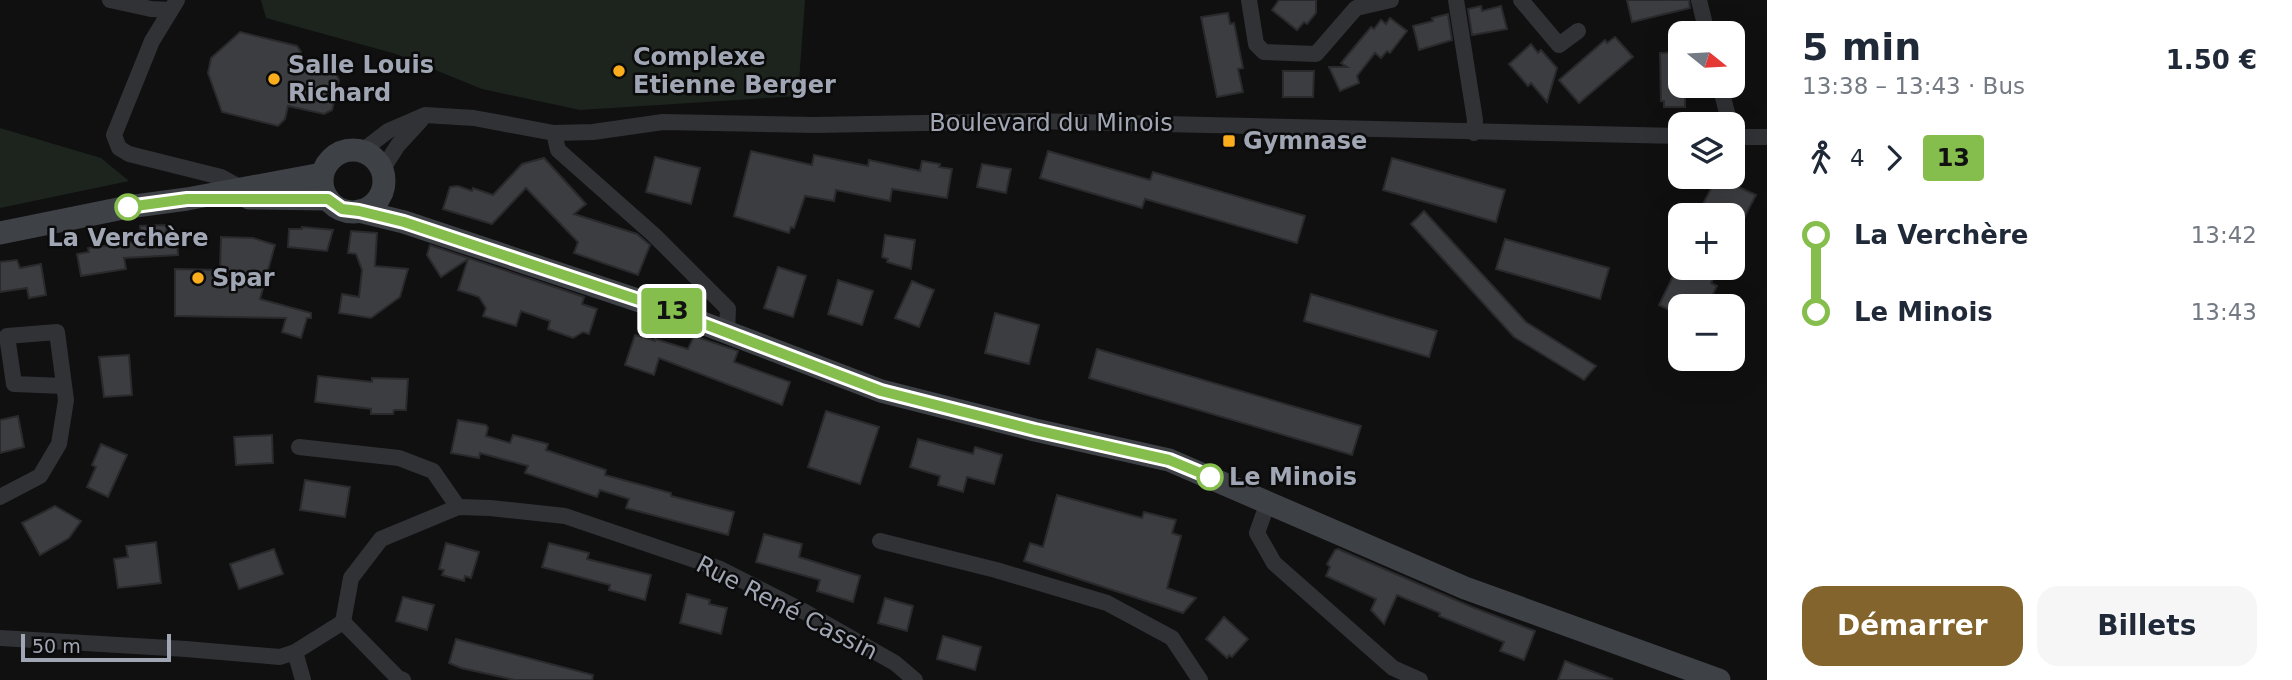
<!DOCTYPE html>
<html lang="fr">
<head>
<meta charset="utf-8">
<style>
  body { margin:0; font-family:"DejaVu Sans",sans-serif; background:#f6f6f7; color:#1f2937; height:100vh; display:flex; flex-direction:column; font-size:26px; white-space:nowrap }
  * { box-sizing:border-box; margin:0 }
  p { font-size:23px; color:#747a83 }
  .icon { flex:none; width:38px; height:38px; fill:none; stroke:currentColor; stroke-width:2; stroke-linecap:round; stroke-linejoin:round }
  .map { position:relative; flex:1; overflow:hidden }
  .sheet { display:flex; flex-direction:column; background:#fff; width:525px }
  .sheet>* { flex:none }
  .badge { padding:0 14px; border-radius:5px; font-size:24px; line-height:46px }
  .needle { width:46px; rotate:108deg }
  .fabs { position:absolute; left:1668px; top:21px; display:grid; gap:14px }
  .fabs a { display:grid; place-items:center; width:77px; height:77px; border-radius:14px; background:#fff; box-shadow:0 7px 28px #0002; font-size:35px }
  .scale { position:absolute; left:21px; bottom:18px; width:150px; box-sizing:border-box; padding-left:7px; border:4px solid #a0a6b3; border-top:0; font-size:19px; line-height:24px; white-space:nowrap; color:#a0a6b3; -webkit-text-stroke:5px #0b0b0c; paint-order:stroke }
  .map>.badge { position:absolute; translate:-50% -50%; box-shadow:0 0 0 4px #fff }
  .legs { display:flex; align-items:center; gap:10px; height:77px; padding:0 35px; font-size:23px }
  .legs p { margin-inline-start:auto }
  .overview { display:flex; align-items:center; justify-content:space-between; height:119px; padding:0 35px }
  h1 { font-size:38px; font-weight:700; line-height:52px }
  .action { display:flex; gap:14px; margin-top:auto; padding:14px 35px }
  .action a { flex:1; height:80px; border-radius:21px; background:#82642c; color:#fff; font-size:28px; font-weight:700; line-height:80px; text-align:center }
  .action a+a { background:#f6f6f7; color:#1f2937 }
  ul { padding:0 35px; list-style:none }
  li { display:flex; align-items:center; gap:24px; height:77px; font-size:26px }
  li i { display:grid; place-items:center; width:10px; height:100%; margin:0 9px; background:currentColor }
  li i::after { content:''; width:18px; height:18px; margin:-9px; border:5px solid; border-radius:50%; background:#fff }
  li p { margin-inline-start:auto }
  li:first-child i { background:linear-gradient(#0000 50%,currentColor 0) }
  li:last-child i { background:linear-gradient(currentColor 50%,#0000 0) }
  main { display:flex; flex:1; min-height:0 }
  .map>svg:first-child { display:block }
  .green { fill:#1c241d }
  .building { fill:#3c3d41; stroke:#2a2a2d; stroke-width:2 }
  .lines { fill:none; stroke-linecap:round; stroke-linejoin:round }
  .minor { stroke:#313236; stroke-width:16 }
  .secondary { stroke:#3e4146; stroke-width:23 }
  .line-1-casing { stroke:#fff; stroke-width:16 }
  .line-1 { stroke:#85be4c; stroke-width:10 }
  .poi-dot { fill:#fbad1e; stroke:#0b0b0c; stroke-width:2.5 }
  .stop-1-dot { fill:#fff; stroke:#85be4c; stroke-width:3.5 }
  .labels { text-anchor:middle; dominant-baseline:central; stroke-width:5; stroke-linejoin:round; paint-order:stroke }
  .poi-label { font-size:24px; font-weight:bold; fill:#a0a6b3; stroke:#0b0b0c; text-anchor:start }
  .street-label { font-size:24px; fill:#a0a6b3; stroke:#0b0b0c }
  .stop-label { font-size:24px; font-weight:bold; fill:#a0a6b3; stroke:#0b0b0c }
</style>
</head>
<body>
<main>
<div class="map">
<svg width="1767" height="680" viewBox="0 0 1767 680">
  <rect width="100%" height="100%" fill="#101011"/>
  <g class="green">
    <path d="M 261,0 L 805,0 L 798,96 L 580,110 L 482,89 L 396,54 L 266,18 Z"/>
    <path d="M 0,128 L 101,158 L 129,181 L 0,208 Z"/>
  </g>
  <g class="building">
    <path d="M 1279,0 L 1316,0 L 1316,13 L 1307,24 L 1304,22 L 1297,30 L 1272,10 Z"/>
    <path d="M 1627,0 L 1689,0 L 1690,8 L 1632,22 Z"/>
    <path d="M 1481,6 L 1482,11 L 1501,6 L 1507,29 L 1472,35 L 1468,9 Z"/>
    <path d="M 1228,13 L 1230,24 L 1234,23 L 1243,68 L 1238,69 L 1243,92 L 1217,97 L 1201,17 Z"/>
    <path d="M 1448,14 L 1452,40 L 1419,50 L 1413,26 L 1433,21 L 1432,18 Z"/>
    <path d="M 1390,18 L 1407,31 L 1390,53 L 1387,51 L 1381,58 L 1375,53 L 1357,76 L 1359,83 L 1340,91 L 1329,67 L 1347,67 L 1341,63 L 1371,27 L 1374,29 L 1381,20 L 1386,24 Z"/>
    <path d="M 240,32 L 297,46 L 301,52 L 298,63 L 335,71 L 339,80 L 332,110 L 324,114 L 288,106 L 285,119 L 278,126 L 222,112 L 208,73 L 211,58 Z"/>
    <path d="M 1615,37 L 1633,57 L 1579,103 L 1559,80 L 1605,40 L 1607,43 Z"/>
    <path d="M 1531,44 L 1538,53 L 1541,50 L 1557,68 L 1547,102 L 1531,83 L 1528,86 L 1509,64 Z"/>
    <path d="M 1680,52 L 1680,86 L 1685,86 L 1685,107 L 1664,107 L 1664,101 L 1661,101 L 1660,53 Z"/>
    <path d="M 1283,71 L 1314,71 L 1313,97 L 1283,97 Z"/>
    <path d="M 751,151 L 812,165 L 814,155 L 868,166 L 869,160 L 920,171 L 922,161 L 940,164 L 939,167 L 952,169 L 947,198 L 892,189 L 890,201 L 836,190 L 834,201 L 805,196 L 794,228 L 791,227 L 789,233 L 734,216 Z"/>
    <path d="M 1048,151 L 1150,180 L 1153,172 L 1305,216 L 1297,243 L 1145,199 L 1142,208 L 1040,178 Z"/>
    <path d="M 655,157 L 700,168 L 691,204 L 646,192 Z"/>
    <path d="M 544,158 L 586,204 L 574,214 L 637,234 L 650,245 L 638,275 L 574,253 L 578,242 L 526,188 L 492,224 L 443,209 L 450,187 L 458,186 L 472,191 L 473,188 L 493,195 L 522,164 Z"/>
    <path d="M 1392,158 L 1505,190 L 1496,222 L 1383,190 Z"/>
    <path d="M 982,164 L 1011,169 L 1006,193 L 977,187 Z"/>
    <path d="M 1717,177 L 1756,195 L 1741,224 L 1732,219 L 1732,215 L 1725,215 L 1703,204 Z"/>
    <path d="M 1424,211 L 1526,322 L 1596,366 L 1584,380 L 1514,337 L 1411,224 Z"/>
    <path d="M 166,225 L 167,238 L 177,238 L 178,255 L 124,258 L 126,269 L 81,276 L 77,254 L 89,252 L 88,248 L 141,241 L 140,226 Z"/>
    <path d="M 302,227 L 333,230 L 327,251 L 288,247 L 289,229 L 302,229 Z"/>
    <path d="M 351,231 L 377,233 L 375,266 L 408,269 L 400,297 L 371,318 L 339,313 L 342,294 L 359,297 L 362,270 L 356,254 L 348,253 Z"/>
    <path d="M 885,235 L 915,240 L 911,269 L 887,262 L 888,259 L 882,257 Z"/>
    <path d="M 221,237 L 253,238 L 275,245 L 260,299 L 311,313 L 311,318 L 307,318 L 301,338 L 282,332 L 286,318 L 175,316 L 175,269 L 220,270 Z"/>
    <path d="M 1505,239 L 1609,268 L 1600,299 L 1496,269 Z"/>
    <path d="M 430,245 L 584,297 L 582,304 L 597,309 L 589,334 L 583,332 L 573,338 L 548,329 L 550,321 L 521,311 L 516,326 L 483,316 L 486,308 L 479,297 L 458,290 L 468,259 L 441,277 L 427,255 Z"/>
    <path d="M 17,260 L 20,268 L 41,264 L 46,295 L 29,298 L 27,288 L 0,292 L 0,262 Z"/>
    <path d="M 778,267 L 806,276 L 793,317 L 764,308 Z"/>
    <path d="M 1677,268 L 1713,268 L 1711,273 L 1715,275 L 1711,283 L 1717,286 L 1709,302 L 1703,300 L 1700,306 L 1680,306 L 1680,315 L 1659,305 Z"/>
    <path d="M 838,280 L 873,291 L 862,325 L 828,314 Z"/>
    <path d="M 912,281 L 934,290 L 919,327 L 895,318 Z"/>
    <path d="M 1311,294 L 1437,331 L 1429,357 L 1304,321 Z"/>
    <path d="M 995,313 L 1039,325 L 1029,364 L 985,353 Z"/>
    <path d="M 635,335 L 655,341 L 655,339 L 688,349 L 694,336 L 738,351 L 734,362 L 790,382 L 782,405 L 659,358 L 654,375 L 625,365 Z"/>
    <path d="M 1097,349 L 1361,426 L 1352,455 L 1089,378 Z"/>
    <path d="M 129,355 L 132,395 L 104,397 L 99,357 Z"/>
    <path d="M 318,376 L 372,382 L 372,378 L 408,379 L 406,410 L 394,410 L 393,414 L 371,414 L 371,409 L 315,402 Z"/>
    <path d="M 826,411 L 879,427 L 860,484 L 808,467 Z"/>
    <path d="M 18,416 L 24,447 L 0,453 L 0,420 Z"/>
    <path d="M 458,420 L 486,425 L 488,428 L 486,436 L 510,443 L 513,435 L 548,444 L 546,450 L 606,470 L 605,475 L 671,493 L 671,496 L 734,512 L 728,535 L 626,508 L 629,499 L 600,490 L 597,497 L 525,473 L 528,466 L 480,453 L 479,458 L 451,453 Z"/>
    <path d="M 272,435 L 273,463 L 236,465 L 234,437 Z"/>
    <path d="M 918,439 L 973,454 L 975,447 L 1002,455 L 994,484 L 967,477 L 963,492 L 938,485 L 940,476 L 910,467 Z"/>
    <path d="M 101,444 L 127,455 L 108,497 L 87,487 L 96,467 L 92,465 Z"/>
    <path d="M 305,480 L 350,487 L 345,517 L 300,510 Z"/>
    <path d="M 1057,495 L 1142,518 L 1144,512 L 1176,520 L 1172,533 L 1181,536 L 1167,588 L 1196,598 L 1183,613 L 1024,561 L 1030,543 L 1043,547 Z"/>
    <path d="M 55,506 L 81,521 L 69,538 L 40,555 L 22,523 Z"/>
    <path d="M 764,534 L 802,544 L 799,557 L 860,576 L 853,602 L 817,591 L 820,580 L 756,562 Z"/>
    <path d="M 156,542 L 161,583 L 118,588 L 114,559 L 128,557 L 126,546 Z"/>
    <path d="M 446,543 L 479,552 L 471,578 L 465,576 L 464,581 L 442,575 L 444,570 L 439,569 Z"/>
    <path d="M 549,543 L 589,553 L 587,559 L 651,575 L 645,600 L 609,590 L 610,585 L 542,567 Z"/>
    <path d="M 274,549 L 283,574 L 239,589 L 230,564 Z"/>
    <path d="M 1338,549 L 1472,607 L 1535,631 L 1524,660 L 1500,651 L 1504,642 L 1439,616 L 1440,613 L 1397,595 L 1384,624 L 1371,610 L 1376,599 L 1326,576 L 1330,567 L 1327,564 L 1335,550 Z"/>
    <path d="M 687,594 L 710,600 L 709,604 L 727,608 L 721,634 L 680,623 Z"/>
    <path d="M 403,597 L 434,605 L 427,630 L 396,621 Z"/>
    <path d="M 885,598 L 913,606 L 907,631 L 878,623 Z"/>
    <path d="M 1224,617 L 1248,639 L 1232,657 L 1229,655 L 1227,658 L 1206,639 Z"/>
    <path d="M 943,636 L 981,647 L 975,670 L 937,659 Z"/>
    <path d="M 456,639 L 593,675 L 592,680 L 515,680 L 461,668 L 449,663 Z"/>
    <path d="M 1565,661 L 1612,679 L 1611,680 L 1558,680 Z"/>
  </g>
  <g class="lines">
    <g class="minor">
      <path d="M 110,0 L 151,9 L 170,10"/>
      <path d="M 177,0 L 152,41 L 114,135 L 119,148 L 129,154 L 221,177 L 243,189"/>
      <path d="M 1249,0 L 1256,44 L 1264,52 L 1316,54 L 1356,8 L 1391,0"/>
      <path d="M 1456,0 L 1475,120 L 1474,133"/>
      <path d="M 1521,0 L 1559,45 L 1578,31"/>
      <path d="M 1699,0 L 1707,33"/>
      <path d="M 1720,86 L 1730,124"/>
      <path d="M 554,133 L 558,150 L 654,235 L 728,309 L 727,331"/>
      <path d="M 1732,137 L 1767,137"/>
      <path d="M 362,151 L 388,131 L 425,115 L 474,118 L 554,133 L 593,132 L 663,122 L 815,125 L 1034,121 L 1680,136"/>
      <path d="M 382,170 L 398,145 L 421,120"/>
      <path d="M 299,447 L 399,458 L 433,471 L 458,507"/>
      <path d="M 0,497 L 40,476 L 59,444 L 66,400 L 57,332 L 7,336 L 14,384 L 64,386"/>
      <path d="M 1268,502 L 1257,533 L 1274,563 L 1393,668 L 1420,680"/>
      <path d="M 880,541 L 996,570 L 1107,603 L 1172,638 L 1200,680"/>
      <path d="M 343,622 L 351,578 L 381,539 L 458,507 L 490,508 L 565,516 L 718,568 L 805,612 L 895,663 L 915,680"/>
      <path d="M 343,622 L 398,678 L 403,680"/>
      <path d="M 0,638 L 186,649 L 280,657 L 295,652 L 343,622"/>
      <path d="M 295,652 L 303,680"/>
    </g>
    <g class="secondary">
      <circle cx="353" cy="181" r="31"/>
      <path d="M 249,198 L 328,199"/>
      <path d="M 359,211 L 404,222 L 679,314 L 881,391 L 1035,430 L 1169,460 L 1465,588 L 1719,680"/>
      <path d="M 0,233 L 128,207 L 187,199 L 322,174"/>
    </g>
  </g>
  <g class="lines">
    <defs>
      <path id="line-1" d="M 128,207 L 187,199 L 328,199 L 342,209 L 359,211 L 404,222 L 657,306 L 881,391 L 1035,430 L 1169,460 L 1210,477"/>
    </defs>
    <use href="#line-1" class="line-1-casing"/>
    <use href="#line-1" class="line-1"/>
  </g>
  <g class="poi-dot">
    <circle cx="619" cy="71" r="7"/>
    <circle cx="274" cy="79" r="7"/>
    <rect x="1222" y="134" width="14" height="14" rx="3.5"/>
    <circle cx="198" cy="278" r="7"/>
  </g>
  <g class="stop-1-dot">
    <circle cx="128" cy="207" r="12"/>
    <circle cx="1210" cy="477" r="12"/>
  </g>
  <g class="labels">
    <g class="poi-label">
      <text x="633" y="57">Complexe<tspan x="633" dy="28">Etienne Berger</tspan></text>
      <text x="288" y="65">Salle Louis<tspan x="288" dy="28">Richard</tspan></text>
      <text x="1243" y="141">Gymnase</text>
      <text x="212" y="278">Spar</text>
    </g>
    <g class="street-label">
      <text x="1051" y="123">Boulevard du Minois</text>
      <text transform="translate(787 608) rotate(27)">Rue René Cassin</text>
    </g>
    <g class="stop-label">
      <text x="128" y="238">La Verchère</text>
      <text x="1229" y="477" text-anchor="start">Le Minois</text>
    </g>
  </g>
</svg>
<div class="fabs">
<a><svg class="needle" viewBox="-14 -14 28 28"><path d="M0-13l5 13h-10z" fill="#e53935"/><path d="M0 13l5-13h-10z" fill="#747a83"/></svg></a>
<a><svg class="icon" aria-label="layers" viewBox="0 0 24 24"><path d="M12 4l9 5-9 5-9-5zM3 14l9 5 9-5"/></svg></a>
<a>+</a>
<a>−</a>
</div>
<div class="scale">50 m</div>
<b class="badge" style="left:672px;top:311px;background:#85be4c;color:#111">13</b>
</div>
<section class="sheet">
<div class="overview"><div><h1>5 min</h1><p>13:38 – 13:43 · Bus</p></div><b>1.50 €</b></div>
<div class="legs"><svg class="icon" aria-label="walk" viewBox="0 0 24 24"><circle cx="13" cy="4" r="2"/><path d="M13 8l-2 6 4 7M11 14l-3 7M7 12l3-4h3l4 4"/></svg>4<svg class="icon" aria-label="forward" viewBox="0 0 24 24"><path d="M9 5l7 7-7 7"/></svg><b class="badge" style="background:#85be4c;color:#111">13</b></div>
<ul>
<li><i style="color:#85be4c"></i><b>La Verchère</b><p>13:42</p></li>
<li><i style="color:#85be4c"></i><b>Le Minois</b><p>13:43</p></li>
</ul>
<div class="action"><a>Démarrer</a><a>Billets</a></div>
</section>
</main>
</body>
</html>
